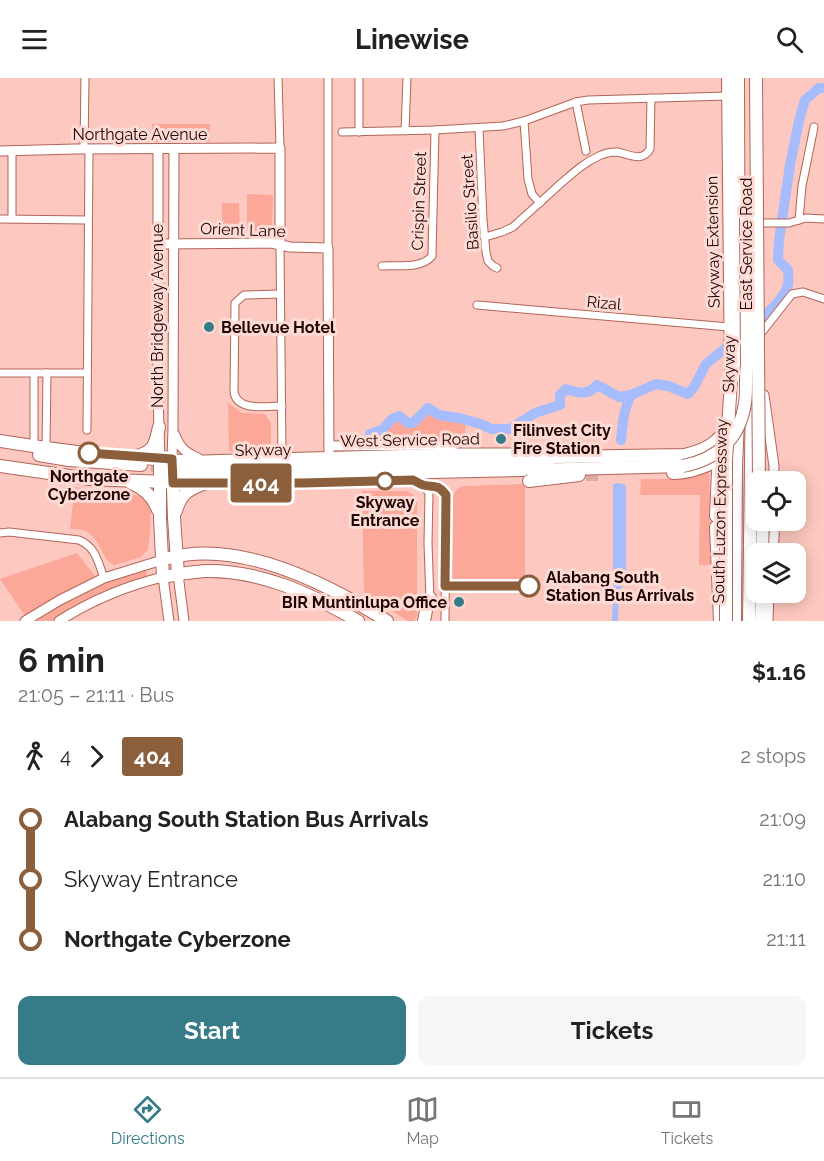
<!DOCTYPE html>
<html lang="en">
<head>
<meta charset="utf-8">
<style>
  body { margin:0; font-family:Raleway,sans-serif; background:#f6f6f6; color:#222; height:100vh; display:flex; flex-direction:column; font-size:22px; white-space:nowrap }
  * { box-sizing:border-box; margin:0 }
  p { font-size:20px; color:#767676 }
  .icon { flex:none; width:33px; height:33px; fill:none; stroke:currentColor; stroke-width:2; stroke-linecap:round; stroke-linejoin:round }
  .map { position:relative; height:543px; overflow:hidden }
  .panel { display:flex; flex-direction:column; background:#fff; flex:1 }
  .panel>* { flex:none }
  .badge { padding:0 12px; border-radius:4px; font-size:21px; line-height:39px }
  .controls { position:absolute; left:746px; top:393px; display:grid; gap:12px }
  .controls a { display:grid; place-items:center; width:60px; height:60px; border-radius:12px; background:#fff; box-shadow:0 3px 15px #0003; font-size:30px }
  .map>.badge { position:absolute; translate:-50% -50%; box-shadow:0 0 0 3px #fff }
  .legs { display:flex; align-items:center; gap:9px; height:66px; padding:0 18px; font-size:20px }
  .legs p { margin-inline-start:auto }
  .overview { display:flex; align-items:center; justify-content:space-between; height:102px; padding:0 18px }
  h1 { font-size:33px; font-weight:700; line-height:45px }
  .cta { display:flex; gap:12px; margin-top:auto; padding:12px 18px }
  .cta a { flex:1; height:69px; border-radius:12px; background:#357c88; color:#fff; font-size:24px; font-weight:700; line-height:69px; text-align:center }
  .cta a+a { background:#f6f6f6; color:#222 }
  ul { padding:0 18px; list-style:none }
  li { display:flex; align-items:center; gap:21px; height:60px; font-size:22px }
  li i { display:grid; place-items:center; width:9px; height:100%; margin:0 8px; background:currentColor }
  li i::after { content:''; width:15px; height:15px; margin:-8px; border:4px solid; border-radius:50%; background:#fff }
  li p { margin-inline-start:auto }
  li:first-child i { background:linear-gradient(#0000 50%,currentColor 0) }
  li:last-child i { background:linear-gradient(currentColor 50%,#0000 0) }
  header { display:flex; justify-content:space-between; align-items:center; height:78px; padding:0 18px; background:#fff; font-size:27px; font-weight:700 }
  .tabs { display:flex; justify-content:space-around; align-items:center; height:84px; border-top:2px solid #e0e0e0; background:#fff; font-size:16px; color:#767676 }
  .tabs a { display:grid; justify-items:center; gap:3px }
  .tabs .on { color:#357c88 }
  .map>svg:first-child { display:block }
  .green { fill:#fca899 }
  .water { fill:#a7bcfc }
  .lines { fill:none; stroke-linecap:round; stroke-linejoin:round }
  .river { stroke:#a7bcfc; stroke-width:10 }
  .highway-tunnel { stroke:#dcaba3; stroke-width:12; stroke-dasharray:12 6; stroke-linecap:butt }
  .street-casing { stroke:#b26558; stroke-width:9 }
  .secondary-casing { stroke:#b26558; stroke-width:11 }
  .primary-casing { stroke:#b26558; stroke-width:13 }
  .highway-casing { stroke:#b26558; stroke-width:14 }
  .street { stroke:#fff; stroke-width:7 }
  .secondary { stroke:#fff; stroke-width:9 }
  .primary { stroke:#fff; stroke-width:10 }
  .highway { stroke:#fff; stroke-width:12 }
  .highway-bridge-casing { stroke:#b26558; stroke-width:14; stroke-linecap:butt }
  .highway-bridge { stroke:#fff; stroke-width:12 }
  .line-1-casing { stroke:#fff; stroke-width:14 }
  .line-1 { stroke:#8b5e3c; stroke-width:9 }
  .poi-dot { fill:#357c88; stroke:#fedad4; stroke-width:2 }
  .stop-1-dot { fill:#fff; stroke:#8b5e3c; stroke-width:3 }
  .labels { text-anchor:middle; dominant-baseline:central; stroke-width:6; stroke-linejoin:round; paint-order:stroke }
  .street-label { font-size:16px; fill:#1f0402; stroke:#fedad4 }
  .poi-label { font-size:16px; font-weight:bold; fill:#1f0402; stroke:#fedad4; text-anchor:start }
  .stop-label { font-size:16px; font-weight:bold; fill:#1f0402; stroke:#fedad4 }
</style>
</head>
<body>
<header><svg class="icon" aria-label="menu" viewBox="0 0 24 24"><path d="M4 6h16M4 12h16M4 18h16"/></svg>Linewise<svg class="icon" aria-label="search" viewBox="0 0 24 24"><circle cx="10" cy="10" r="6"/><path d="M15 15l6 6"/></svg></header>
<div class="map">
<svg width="824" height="543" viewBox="0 0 824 543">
  <rect width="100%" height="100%" fill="#fdc8bf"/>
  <g class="green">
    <rect x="152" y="46" width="58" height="18"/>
    <path d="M 247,116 L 273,117 L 272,153 L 247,153 Z"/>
    <path d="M 222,125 L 239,125 L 240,153 L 222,153 Z"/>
    <path d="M 228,325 L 242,335 L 265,336 L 271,345 L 271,373 L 229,373 Z"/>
    <path d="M 429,332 L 440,340 L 465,344 L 466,368 L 360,369 L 382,356 L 396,340 L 408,346 L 416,346 Z"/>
    <path d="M 709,391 L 711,487 L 699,487 L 700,417 L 640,417 L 641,401 L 680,401 L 696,398 Z"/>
    <path d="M 525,406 L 525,504 L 452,504 L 453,421 C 454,413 457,409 465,408 Z"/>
    <path d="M 75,409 L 141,418 L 151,430 L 150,454 L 148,471 L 141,479 L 114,487 C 101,482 101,459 85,453 C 81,451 74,451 70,451 Z"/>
    <path d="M 362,413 L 407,413 L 414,417 L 417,423 L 417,538 L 414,543 L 408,543 L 364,516 Z"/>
    <path d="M 77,475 L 95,498 L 26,539 L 0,501 Z"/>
    <path d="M 146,491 L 147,499 L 114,510 L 86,523 L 52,543 L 32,543 C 69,521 105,502 146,491 Z"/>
  </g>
  <path class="water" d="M 618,405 L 626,407 L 626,500 L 619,516 L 618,543 L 612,543 L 613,517 L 613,406 Z"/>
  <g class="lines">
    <g class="river">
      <path d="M 753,247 C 765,237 783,223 788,207 C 789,202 788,197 788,192 L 778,182 L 779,162 L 790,87 L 799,43 L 805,22 L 819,10 L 824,10"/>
      <path d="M 370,356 L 382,352 L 392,341 L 399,338 L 408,345 L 413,345 L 428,330 L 439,337 L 459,340 L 481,346 L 491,351 L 510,351 L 535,335 L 560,327 L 560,317 L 566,311 C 579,315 588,318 597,307 L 619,319 L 631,317 L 656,306 L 668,308 L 688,316 L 694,309 L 706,286 L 734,263"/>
      <path d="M 621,362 C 623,346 623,332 631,317"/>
    </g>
    <g class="highway-tunnel">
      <path d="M 151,388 L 183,389"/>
      <path d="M 586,397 L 598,397"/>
    </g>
    <defs>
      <g id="street">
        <path d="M 278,0 L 280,70"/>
        <path d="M 359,0 L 359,54"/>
        <path d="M 576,24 L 586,73"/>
        <path d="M 524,43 L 528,101 L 532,116 L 540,125"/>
        <path d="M 479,50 L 483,142 L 486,174 L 488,183 L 493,188 L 497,190"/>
        <path d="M 405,53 L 407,0"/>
        <path d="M 342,54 L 435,52 L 503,48 L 524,43 L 576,24 L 588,22 L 728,18"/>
        <path d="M 84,71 L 85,0"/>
        <path d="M 0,141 L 88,142"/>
        <path d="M 12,141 L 12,73"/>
        <path d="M 799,142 L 802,108 L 814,49"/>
        <path d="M 761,145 L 789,145 L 806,140 L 824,141"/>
        <path d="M 485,159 L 502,154 L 513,149 C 528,135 543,122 558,108 C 571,97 583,85 599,78 C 605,75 611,74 617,74 C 629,76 642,85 650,71 L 651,20"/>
        <path d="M 280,166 L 282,380"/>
        <path d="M 328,170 L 328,0"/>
        <path d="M 382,188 C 399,187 421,191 432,178 L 435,52"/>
        <path d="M 280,216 L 244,217 L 235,225 L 234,314 C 237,334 267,328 282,328"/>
        <path d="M 477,227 L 729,249"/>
        <path d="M 762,254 L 792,216 L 803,214 L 824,221"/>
        <path d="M 0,295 L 87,295"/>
        <path d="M 34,296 L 34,368"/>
        <path d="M 87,352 L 89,71"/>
        <path d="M 46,370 L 47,295"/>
        <path d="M 413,402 C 417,404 420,406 423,407 C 434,410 437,405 446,417 L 445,543"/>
        <path d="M 423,407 L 429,415 L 428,465 L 430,522"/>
        <path d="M 0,455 L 9,454 L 79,462 C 96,469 98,484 104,500"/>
      </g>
      <g id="secondary">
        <path d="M 158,71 L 158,318 L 160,381"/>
        <path d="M 174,71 L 173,351 L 172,381 L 203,382 L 460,375 L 556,375"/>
        <path d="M 0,73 L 76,71 L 280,70 L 280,166"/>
        <path d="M 158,166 L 271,165 L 290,169 L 328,170 L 329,379"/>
        <path d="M 764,317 L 774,388 L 774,404"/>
        <path d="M 175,357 C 179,369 186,375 198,380"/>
        <path d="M 329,368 L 437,367 L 454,374"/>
        <path d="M 773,476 L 775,442"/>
        <path d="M 178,496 L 184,543"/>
        <path d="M 25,543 L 60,522 L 104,500 L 162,482"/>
        <path d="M 59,543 C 92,522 126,508 163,499 L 169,543"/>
        <path d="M 768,543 L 769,514"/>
      </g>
      <path id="primary" d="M 173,405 L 303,405 L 413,402"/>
      <g id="highway">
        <path d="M 728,0 L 731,303"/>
        <path d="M 0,363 C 57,372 114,380 172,381 L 174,440 L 178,496"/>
        <path d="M 39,377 L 69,382 L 141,387"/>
        <path d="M 137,378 C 155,373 155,366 159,349"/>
        <path d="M 160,381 L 160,441 L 163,499 C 177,496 191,494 205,493 C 261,492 311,516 358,543"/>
        <path d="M 531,383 L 557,379 L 684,377 C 707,372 717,365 731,346"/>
        <path d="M 0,388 L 90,401 L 166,404"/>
        <path d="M 184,389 L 251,389 L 523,383"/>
        <path d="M 531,392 L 683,388"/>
        <path d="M 673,395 C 690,395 705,389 720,381"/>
        <path d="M 184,397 L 253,398 L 523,392"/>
        <path d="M 529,403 L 579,397"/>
        <path d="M 131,405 C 144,410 153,419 158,432"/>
        <path d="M 176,433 C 181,415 188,412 205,405"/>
        <path d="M 716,438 L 718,393 L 722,375"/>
        <path d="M 716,449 L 720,543"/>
        <path d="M 762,476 L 763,442"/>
        <path d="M 169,480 C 240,461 328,506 387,543"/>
        <path d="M 424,543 L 427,527 L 430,520"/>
        <path d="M 735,543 L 736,387 L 739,320 L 738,0"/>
        <path d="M 749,543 L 752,307"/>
        <path d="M 761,543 L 762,514"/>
      </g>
    </defs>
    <use href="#street" class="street-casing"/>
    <use href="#secondary" class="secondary-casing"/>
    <use href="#primary" class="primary-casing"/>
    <use href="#highway" class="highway-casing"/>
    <use href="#street" class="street"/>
    <use href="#secondary" class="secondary"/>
    <use href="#primary" class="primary"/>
    <use href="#highway" class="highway"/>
    <defs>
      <g id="highway-bridge">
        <path d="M 756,0 L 759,404"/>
        <path d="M 683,388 C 718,381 740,360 745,325 C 747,312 745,300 747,287 L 746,140"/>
        <path d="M 726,543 L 726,382 L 731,303"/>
      </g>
    </defs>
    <use href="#highway-bridge" class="highway-bridge-casing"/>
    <use href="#highway-bridge" class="highway-bridge"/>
  </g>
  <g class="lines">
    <defs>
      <path id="line-1" d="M 89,375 L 172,381 L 173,405 L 303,405 L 413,402 C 417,404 420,406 423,407 C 434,410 437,405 446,417 L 445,508 L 529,508"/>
    </defs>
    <use href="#line-1" class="line-1-casing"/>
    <use href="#line-1" class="line-1"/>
  </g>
  <g class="poi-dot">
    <circle cx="209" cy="249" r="6"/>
    <circle cx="501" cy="361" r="6"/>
    <circle cx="459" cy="524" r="6"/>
  </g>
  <g class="stop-1-dot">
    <circle cx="89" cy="375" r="10"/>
    <circle cx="385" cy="403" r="8"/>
    <circle cx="529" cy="508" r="10"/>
  </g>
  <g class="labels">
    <g class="street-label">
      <text x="140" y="56">Northgate Avenue</text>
      <text transform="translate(419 123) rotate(-88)">Crispin Street</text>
      <text transform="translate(470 124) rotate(-94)">Basilio Street</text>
      <text transform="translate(243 152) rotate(2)">Orient Lane</text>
      <text transform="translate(713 164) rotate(-91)">Skyway Extension</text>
      <text transform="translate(746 166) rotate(-90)">East Service Road</text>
      <text transform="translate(604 225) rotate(5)">Rizal</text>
      <text transform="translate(157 238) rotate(-90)">North Bridgeway Avenue</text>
      <text transform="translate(729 286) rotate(-89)">Skyway</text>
      <text transform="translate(410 362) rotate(-1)">West Service Road</text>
      <text transform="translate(263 372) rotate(-1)">Skyway</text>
      <text transform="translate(720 433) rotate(-89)">South Luzon Expressway</text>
    </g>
    <g class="poi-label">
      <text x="221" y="249">Bellevue Hotel</text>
      <text x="513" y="352">Filinvest City<tspan x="513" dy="18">Fire Station</tspan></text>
      <text x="447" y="524" text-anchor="end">BIR Muntinlupa Office</text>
    </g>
    <g class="stop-label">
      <text x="89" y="398">Northgate<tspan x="89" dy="18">Cyberzone</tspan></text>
      <text x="385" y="424">Skyway<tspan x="385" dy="18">Entrance</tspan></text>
      <text x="546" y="499" text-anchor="start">Alabang South<tspan x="546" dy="18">Station Bus Arrivals</tspan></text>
    </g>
  </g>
</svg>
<div class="controls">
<a><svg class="icon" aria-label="locate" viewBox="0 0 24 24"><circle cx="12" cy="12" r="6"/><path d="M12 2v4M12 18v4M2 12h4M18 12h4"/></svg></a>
<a><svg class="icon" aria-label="layers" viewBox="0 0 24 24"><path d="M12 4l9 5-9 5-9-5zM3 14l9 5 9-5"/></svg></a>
</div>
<b class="badge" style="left:261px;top:405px;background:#8b5e3c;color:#fff">404</b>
</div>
<section class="panel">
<div class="overview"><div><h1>6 min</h1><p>21:05 – 21:11 · Bus</p></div><b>$1.16</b></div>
<div class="legs"><svg class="icon" aria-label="walk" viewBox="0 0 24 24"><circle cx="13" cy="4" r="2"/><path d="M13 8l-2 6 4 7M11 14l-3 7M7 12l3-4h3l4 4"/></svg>4<svg class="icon" aria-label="forward" viewBox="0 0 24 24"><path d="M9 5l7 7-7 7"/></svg><b class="badge" style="background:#8b5e3c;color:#fff">404</b><p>2 stops</p></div>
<ul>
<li><i style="color:#8b5e3c"></i><b>Alabang South Station Bus Arrivals</b><p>21:09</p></li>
<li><i style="color:#8b5e3c"></i><span>Skyway Entrance</span><p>21:10</p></li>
<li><i style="color:#8b5e3c"></i><b>Northgate Cyberzone</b><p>21:11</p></li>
</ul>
<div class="cta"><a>Start</a><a>Tickets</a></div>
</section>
<nav class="tabs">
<a class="on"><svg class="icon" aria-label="directions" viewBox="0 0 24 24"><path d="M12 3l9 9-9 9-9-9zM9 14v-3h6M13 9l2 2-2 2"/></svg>Directions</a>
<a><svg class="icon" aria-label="map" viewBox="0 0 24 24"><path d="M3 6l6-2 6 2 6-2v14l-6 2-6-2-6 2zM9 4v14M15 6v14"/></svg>Map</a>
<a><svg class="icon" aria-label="tickets" viewBox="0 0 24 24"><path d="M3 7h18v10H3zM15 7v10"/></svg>Tickets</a>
</nav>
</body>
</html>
